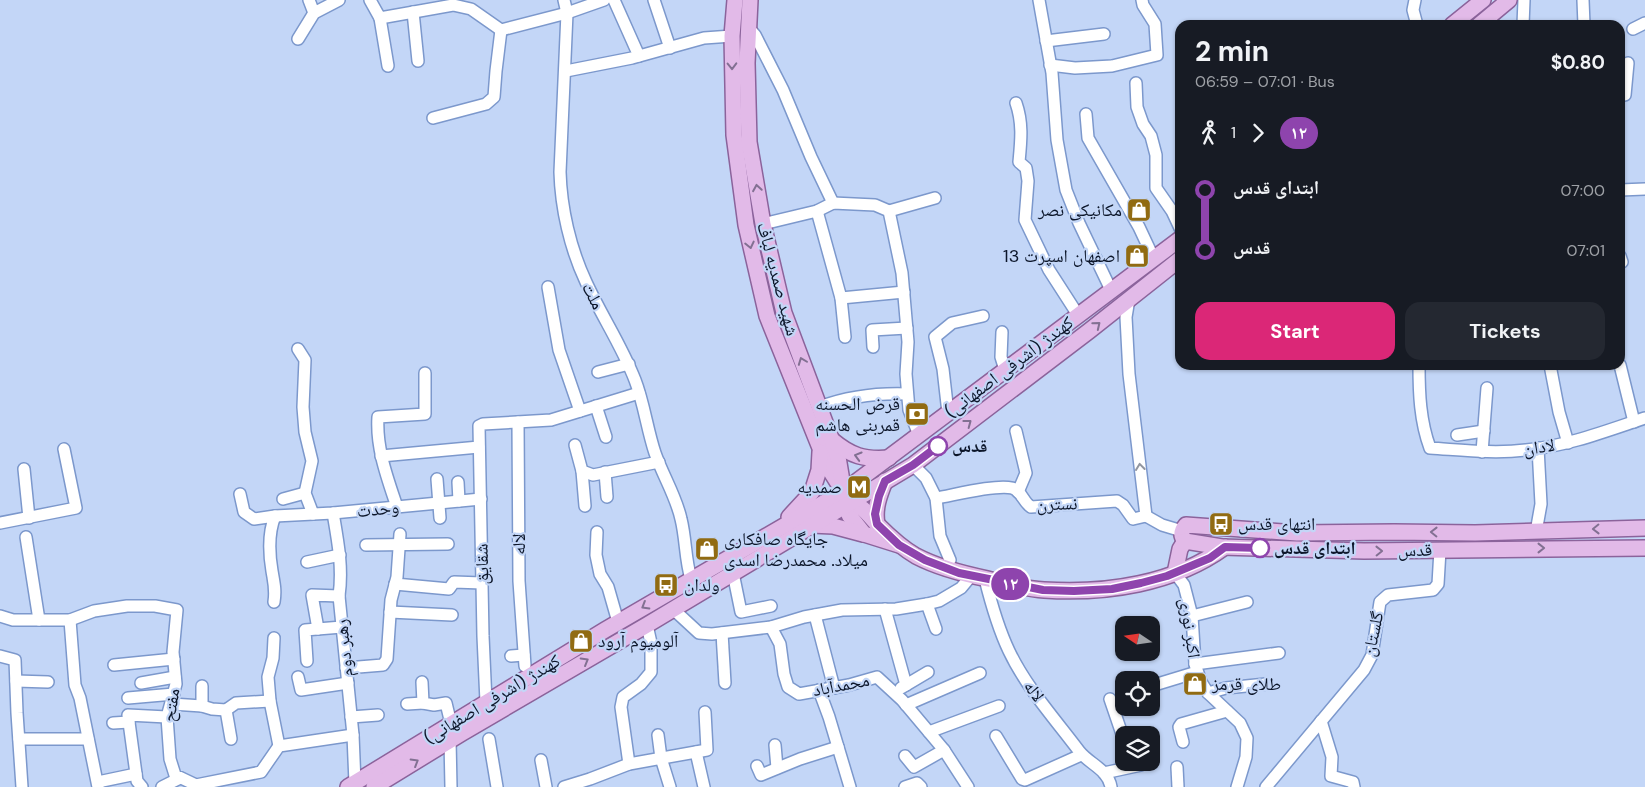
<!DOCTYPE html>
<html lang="en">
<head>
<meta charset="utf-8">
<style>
  body { margin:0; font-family:"DM Sans","Noto Naskh Arabic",sans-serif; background:#242831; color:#f1f3f6; height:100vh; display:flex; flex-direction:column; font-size:19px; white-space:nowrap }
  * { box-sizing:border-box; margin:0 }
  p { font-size:16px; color:#9ea1a6 }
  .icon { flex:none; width:28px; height:28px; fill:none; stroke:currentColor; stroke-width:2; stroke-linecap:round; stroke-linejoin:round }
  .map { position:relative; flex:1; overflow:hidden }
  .sheet { position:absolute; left:1175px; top:20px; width:450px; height:350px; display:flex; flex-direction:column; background:#171b24; border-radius:15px; box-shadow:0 1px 4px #0004 }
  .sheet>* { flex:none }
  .badge { padding:0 10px; border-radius:16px; font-size:18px; line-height:32px }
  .needle { width:32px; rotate:283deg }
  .buttons { position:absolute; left:1115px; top:616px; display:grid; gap:10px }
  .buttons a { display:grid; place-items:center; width:45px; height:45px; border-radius:10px; background:#171b24; box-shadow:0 1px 4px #0004; font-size:25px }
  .map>.badge { position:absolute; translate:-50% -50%; box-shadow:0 0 0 2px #fff }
  .legs { display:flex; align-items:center; gap:8px; height:55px; padding:0 20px; font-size:16px }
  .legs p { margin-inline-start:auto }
  .overview { display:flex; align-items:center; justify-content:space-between; height:85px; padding:0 20px }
  h1 { font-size:28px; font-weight:700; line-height:38px }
  .button { display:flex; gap:10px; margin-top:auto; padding:10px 20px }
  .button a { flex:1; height:58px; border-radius:15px; background:#db2777; color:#fff; font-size:20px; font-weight:700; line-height:58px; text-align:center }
  .button a+a { background:#242831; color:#f1f3f6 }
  ul { padding:0 20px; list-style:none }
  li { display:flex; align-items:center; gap:18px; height:60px; font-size:19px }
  li i { display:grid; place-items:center; width:8px; height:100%; margin:0 6px; background:currentColor }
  li i::after { content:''; width:12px; height:12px; margin:-6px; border:4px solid; border-radius:50%; background:#171b24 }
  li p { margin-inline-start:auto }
  li:first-child i { background:linear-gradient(#0000 50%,currentColor 0) }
  li:last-child i { background:linear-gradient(currentColor 50%,#0000 0) }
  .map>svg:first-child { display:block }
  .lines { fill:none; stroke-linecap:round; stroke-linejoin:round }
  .minor-casing { stroke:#7c98cc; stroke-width:14 }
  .major-casing { stroke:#8b639b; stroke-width:18 }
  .minor { stroke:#fff; stroke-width:11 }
  .major { stroke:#e2bae8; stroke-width:15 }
  .oneway { stroke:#827092 }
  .oneway2 { stroke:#92969f }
  .line-1-casing { stroke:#fff; stroke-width:11 }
  .line-1 { stroke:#8e44ad; stroke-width:8 }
  .stop-1-dot { fill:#fff; stroke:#8e44ad; stroke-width:2.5 }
  .labels { text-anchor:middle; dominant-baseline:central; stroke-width:4.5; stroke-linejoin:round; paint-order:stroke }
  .poi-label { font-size:18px; fill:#0c162a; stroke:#c3d6f7; text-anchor:start }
  .street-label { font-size:18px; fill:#0c162a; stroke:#c3d6f7 }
  .stop-label { font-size:18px; font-weight:bold; fill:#0c162a; stroke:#c3d6f7; text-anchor:start }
</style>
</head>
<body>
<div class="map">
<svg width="1645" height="787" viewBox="0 0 1645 787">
  <rect width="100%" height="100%" fill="#c3d6f7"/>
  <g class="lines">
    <defs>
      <g id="minor">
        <path d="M 309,0 L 314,13"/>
        <path d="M 370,0 L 380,18 L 453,5 L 471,9 L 501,30 L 567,13 L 604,0"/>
        <path d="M 564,0 L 567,13 L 560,172 C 561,208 570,248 586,282 C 601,315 622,346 635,380 C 644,403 647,429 655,453 C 663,476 676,496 681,519 C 686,539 685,559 691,579"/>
        <path d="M 614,0 L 639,56"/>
        <path d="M 654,0 L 670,48"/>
        <path d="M 1039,0 L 1052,73 L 1057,140 L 1066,190 L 1079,223 L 1111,290"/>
        <path d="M 1415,0 L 1413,10 L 1417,25"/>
        <path d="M 1583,0 L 1584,25"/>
        <path d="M 413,12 L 418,61"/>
        <path d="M 380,18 L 388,66"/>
        <path d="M 1523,25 L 1524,0"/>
        <path d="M 749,28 L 755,35 L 783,90 L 811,157 L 833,203"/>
        <path d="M 1633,29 L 1645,23"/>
        <path d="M 298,39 L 314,13 L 339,0"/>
        <path d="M 1046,41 L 1104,34"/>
        <path d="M 1050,65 L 1075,68 L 1112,66 L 1157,55 L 1155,24 L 1143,5 L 1142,0"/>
        <path d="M 566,71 L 632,58 L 704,38 L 732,36"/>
        <path d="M 1136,83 L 1137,107 L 1143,124 L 1151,136 L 1156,155 L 1156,188 L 1172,211 L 1180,228"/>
        <path d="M 1620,95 L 1625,95 L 1628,63"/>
        <path d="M 1016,103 C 1023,123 1021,141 1019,162 L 1026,168 L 1028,181 L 1025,220 L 1049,270 L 1078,315"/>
        <path d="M 1086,114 L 1088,138 L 1139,227 L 1154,259"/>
        <path d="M 433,118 L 486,104 L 494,97 L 496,71 L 501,30"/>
        <path d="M 1620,190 L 1645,189"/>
        <path d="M 817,211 L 841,298 L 845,337"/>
        <path d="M 889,211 L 935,198"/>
        <path d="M 763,224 L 817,211 L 833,203 L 875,205 L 889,211 L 902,273 L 908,342 L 906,374 L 909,410 L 919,435"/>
        <path d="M 1620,256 L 1622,262"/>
        <path d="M 548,287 L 559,350 L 580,411"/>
        <path d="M 841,298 L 904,292"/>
        <path d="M 1129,299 L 1126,317 L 1129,374 L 1146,516"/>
        <path d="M 1002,332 L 1001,357 L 1005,370"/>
        <path d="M 873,347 L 872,330 L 907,328"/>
        <path d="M 298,349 L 305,360 L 303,407 L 305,432 L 312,461 L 305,493 L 313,514"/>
        <path d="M 1419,365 C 1419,393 1420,421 1430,448 C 1462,450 1494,454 1526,450 C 1567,446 1606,431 1645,418"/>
        <path d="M 1550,365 L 1559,412 L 1568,443"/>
        <path d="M 1620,365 L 1634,422"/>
        <path d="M 598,372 L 629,364"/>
        <path d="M 596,406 L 606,437"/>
        <path d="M 820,407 C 849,396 877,393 907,394"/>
        <path d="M 948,413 L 943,369 L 935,337 L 952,323 L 983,316"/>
        <path d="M 518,422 L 519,581 L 525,666"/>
        <path d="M 1016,431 L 1026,473 L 1018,492"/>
        <path d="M 1457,435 L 1484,431"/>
        <path d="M 575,445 L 582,471 L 593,475 L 659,462"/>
        <path d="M 1482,452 L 1487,388"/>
        <path d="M 381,456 L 479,447"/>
        <path d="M 913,465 L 926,478 L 936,498 L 940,536 L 950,560"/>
        <path d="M 24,469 L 29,518"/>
        <path d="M 582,471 L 585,506"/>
        <path d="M 605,472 L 607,497"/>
        <path d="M 437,479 L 440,518"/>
        <path d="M 458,482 L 459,501"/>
        <path d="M 240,494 L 244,512 L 254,519 L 275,516 C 268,533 269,553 272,571 C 274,583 276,590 274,602"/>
        <path d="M 936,498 C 954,495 996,484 1012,488 C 1022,491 1023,502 1031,507 L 1117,501 L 1123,505 L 1133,519 L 1146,516"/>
        <path d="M 283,499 L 305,493"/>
        <path d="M 397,507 C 387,477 376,448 378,417 L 425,414 L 425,373"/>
        <path d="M 333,513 C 338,542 343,568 339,596 L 353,735 L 355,783"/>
        <path d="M 275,516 L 333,513 L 481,499"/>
        <path d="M 1146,516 L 1162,525 L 1182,531"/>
        <path d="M 0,523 L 76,508 L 64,449"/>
        <path d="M 597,532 L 596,555 L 600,574 L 608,587 L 618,622"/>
        <path d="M 1536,532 L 1541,504 L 1538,448"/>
        <path d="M 26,537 L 39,620"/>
        <path d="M 366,545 L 448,544"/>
        <path d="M 307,562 L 340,555"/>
        <path d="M 733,573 L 741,612 L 771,606"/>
        <path d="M 1175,573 L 1184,585 L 1192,616 L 1195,664 L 1201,682 L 1208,693 L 1240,723 L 1247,738 L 1246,757 L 1237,787"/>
        <path d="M 985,579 C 991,603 998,628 1009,651 C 1026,687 1055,719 1079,751 C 1089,764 1108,769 1111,787"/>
        <path d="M 395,584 L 449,589 L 454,582 L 482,583"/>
        <path d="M 927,604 L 936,629"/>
        <path d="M 673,609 L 699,633 L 712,634 L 771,627 L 804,617 L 842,610 L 896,609 L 927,604 L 939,601 L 961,588 L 971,576"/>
        <path d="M 885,609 L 906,685"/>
        <path d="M 390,612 L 452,615"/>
        <path d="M 815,615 L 834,688"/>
        <path d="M 0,616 L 13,620 L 70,620 L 94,611 L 127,606 L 155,606 L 177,610 L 173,652 L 176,684 L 167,717 L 170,759 L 175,775 L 196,785 L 196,787"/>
        <path d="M 1192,616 L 1247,602"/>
        <path d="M 70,620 L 75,685 L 80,698 L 98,787"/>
        <path d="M 771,627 L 780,644 L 784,674 L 788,687 L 799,694 L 849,685 L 877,677 L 902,700 L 944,750 L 968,787"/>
        <path d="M 318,629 L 312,595 L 339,596"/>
        <path d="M 722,633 L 725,683"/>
        <path d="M 274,638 L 273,658 L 268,677 L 270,701 L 279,746"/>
        <path d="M 0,656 L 15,660 L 17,713 L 22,787"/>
        <path d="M 511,656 L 524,655"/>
        <path d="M 307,661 L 305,630 L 342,627"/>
        <path d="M 1195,664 L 1279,653"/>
        <path d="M 114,665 L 174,659"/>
        <path d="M 346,668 L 383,665 L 387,659 L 391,600 L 397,577 L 400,534"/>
        <path d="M 298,677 L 301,690 L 348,683"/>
        <path d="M 16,681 L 48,682"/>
        <path d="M 422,682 L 423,703 L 434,705 L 446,703 L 451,724"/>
        <path d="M 141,683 L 175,677"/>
        <path d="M 202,686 L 202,706"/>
        <path d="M 1151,686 L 1197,672"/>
        <path d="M 901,688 L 928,672"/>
        <path d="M 819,690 L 829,717 L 850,787"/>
        <path d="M 1208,693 L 1226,688 L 1266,684"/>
        <path d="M 128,698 L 174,694"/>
        <path d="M 1110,699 L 1124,740"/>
        <path d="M 486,702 L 483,636 L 479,426 L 483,424 L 551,420 L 639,393"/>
        <path d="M 172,704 L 202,706 L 212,709 L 226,710 L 236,703 L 270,701"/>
        <path d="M 407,704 L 423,703"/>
        <path d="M 906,705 L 980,673"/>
        <path d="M 226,710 L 231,739"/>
        <path d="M 351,717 L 378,715"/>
        <path d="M 1321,721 L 1332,757 L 1331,776 L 1353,782 L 1354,787"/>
        <path d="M 113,723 L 129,722"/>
        <path d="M 929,732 L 999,706"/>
        <path d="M 658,735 L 661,758 L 670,787"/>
        <path d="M 996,736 L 1022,779 L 1025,780 L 1081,755"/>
        <path d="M 19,739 L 88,739"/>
        <path d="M 489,739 L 497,787"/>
        <path d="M 450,740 L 451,787"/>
        <path d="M 1183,742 L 1179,727 L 1181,724 L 1227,711"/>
        <path d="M 775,745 L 777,768"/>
        <path d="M 696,752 L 704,787"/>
        <path d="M 905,756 L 914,767 L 944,750"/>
        <path d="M 541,760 L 546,787"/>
        <path d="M 629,764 L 621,707 L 623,697 L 641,684 L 651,672 L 651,643 L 647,625"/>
        <path d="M 757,766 L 761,775 L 800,759 L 838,747"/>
        <path d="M 1177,767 L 1178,787"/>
        <path d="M 1104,773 L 1141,765"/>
        <path d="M 98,782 L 136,774"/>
        <path d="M 196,785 L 261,772 L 279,746 L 353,735"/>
        <path d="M 142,787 L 137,781 L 128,715 L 167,717"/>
        <path d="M 162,787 L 180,778"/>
        <path d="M 564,787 L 590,779 L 629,764 L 707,750 L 705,712"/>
        <path d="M 905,787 L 917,783 L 921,787"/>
        <path d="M 1266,787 L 1364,670 L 1372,655 L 1380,602 L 1388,595 L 1433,590 L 1438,584 L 1440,550"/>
      </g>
      <g id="major">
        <path d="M 735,0 L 732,36 L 734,135 L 746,225 L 767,316 L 820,448 L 831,472 L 850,502 L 849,515 L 864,534 L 899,545"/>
        <path d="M 750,0 L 747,63 L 749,142 L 763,224 L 784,313 L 838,457 L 843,487"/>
        <path d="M 1452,25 L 1483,0"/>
        <path d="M 1479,25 L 1509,0"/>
        <path d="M 832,440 C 851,456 864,460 889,458"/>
        <path d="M 850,502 C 866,508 867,514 878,525 C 890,537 902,548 916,556 C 939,568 963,574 988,579 C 1006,583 1025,589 1044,590 C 1106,594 1174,584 1225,547"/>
        <path d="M 789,517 L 812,492 L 819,470 L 820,452"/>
        <path d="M 877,524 C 874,509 879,496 885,481"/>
        <path d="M 811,525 L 833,526 L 863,534"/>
        <path d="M 1185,541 C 1180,535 1181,531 1186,525 L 1297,533 L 1394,532 L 1475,533 L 1645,528"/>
        <path d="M 1185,541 L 1222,547 L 1364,551 L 1645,548"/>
        <path d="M 1175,573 L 1180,549 L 1185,541"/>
        <path d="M 348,787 L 605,630 L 844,491 L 1180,239"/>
        <path d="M 374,787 L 462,733 L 647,625 L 913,465 L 1089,331 L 1180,259"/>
      </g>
    </defs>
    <use href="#minor" class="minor-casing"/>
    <use href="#major" class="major-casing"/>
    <use href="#minor" class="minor"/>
    <use href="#major" class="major"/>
  </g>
  <defs><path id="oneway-chevron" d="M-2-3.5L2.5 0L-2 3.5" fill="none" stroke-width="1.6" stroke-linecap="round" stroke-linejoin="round" transform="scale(1.25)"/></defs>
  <g class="oneway">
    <use href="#oneway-chevron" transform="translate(732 66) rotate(89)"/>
    <use href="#oneway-chevron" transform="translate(757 188) rotate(-99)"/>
    <use href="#oneway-chevron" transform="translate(750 245) rotate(77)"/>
    <use href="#oneway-chevron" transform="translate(1097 325) rotate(-39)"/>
    <use href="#oneway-chevron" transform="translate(802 361) rotate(-111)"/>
    <use href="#oneway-chevron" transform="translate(968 423) rotate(-37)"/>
    <use href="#oneway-chevron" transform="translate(858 456) rotate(-164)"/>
    <use href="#oneway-chevron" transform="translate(1596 529) rotate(179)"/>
    <use href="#oneway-chevron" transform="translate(1434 532) rotate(-179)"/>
    <use href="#oneway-chevron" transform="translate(1541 548)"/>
    <use href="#oneway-chevron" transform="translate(1379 551) rotate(-1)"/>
    <use href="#oneway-chevron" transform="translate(645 606) rotate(149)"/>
    <use href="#oneway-chevron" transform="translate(585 661) rotate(-30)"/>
    <use href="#oneway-chevron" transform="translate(415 762) rotate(-31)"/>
  </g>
  <use class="oneway2" href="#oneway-chevron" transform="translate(1140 467) rotate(-97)"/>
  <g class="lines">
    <defs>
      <path id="line-1" d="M 938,446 L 913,465 L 885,481 L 879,496 L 875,514 L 877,524 L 899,545 L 925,560 L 959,573 L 1043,590 L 1074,591 L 1112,589 L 1141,583 L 1167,576 L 1210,558 L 1225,547 L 1260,548"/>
    </defs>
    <use href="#line-1" class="line-1-casing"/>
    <use href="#line-1" class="line-1"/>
  </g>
  <defs>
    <symbol id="shop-square" viewBox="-11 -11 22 22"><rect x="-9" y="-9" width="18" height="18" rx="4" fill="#916b12" stroke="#c3d6f7"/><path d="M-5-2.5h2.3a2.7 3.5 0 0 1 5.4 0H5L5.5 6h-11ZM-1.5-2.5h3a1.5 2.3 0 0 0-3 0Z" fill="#fff"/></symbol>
    <symbol id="bank-square" viewBox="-11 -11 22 22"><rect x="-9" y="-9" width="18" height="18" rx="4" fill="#916b12" stroke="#c3d6f7"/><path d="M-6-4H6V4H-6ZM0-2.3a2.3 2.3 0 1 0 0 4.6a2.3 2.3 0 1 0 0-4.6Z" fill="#fff"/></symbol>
    <symbol id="metro-square" viewBox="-11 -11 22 22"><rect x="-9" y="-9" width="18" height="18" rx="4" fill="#916b12" stroke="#c3d6f7"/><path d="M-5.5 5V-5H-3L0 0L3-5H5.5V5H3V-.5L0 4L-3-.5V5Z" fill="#fff"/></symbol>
    <symbol id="bus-square" viewBox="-11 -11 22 22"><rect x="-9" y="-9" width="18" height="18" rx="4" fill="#916b12" stroke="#c3d6f7"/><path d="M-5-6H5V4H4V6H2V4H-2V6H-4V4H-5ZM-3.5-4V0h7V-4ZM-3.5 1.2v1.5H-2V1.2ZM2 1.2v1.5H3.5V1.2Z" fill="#fff"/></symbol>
  </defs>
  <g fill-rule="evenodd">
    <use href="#shop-square" x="1125" y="196" width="28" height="28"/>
    <use href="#shop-square" x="1123" y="242" width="28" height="28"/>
    <use href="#bank-square" x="903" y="400" width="28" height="28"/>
    <use href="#metro-square" x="845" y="473" width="28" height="28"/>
    <use href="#bus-square" x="1207" y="510" width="28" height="28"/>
    <use href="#shop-square" x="693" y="535" width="28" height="28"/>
    <use href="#bus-square" x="652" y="571" width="28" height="28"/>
    <use href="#shop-square" x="567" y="627" width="28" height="28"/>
    <use href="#shop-square" x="1181" y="670" width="28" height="28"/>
  </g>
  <g class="stop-1-dot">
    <circle cx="938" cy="446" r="9"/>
    <circle cx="1260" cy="548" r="9"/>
  </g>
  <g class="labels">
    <g class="poi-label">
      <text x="1122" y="210" text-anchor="end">مکانیکی نصر</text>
      <text x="1120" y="256" text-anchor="end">اصفهان اسپرت 13</text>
      <text x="900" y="404" text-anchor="end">قرض الحسنه<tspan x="900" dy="21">قمربنی هاشم</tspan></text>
      <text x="842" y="487" text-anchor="end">صمدیه</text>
      <text x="1238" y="524">انتهای قدس</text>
      <text x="724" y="539">جایگاه صافکاری<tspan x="724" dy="21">میلاد. محمدرضا اسدی</tspan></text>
      <text x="684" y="585">ولدان</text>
      <text x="598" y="641">آلومیوم آرود</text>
      <text x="1212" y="684">طلای قرمز</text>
    </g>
    <g class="street-label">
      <text transform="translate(778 279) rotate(75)">شهید صمدیه لباف</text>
      <text transform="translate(593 296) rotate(63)">ملت</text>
      <text transform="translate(1009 367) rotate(-37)">کهندژ (اشرفی اصفهانی)</text>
      <text transform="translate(1539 447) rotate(-8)">لادان</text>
      <text transform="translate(1057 504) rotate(-2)">نسترن</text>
      <text transform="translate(378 509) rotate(-6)">وحدت</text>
      <text transform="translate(519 544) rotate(-90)">لاله</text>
      <text transform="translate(1415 550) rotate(-1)">قدس</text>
      <text transform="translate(482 564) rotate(-91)">شقایق</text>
      <text transform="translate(1190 628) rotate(82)">اکبر نوری</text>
      <text transform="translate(1373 634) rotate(-78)">گلستان</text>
      <text transform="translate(344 648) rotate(-96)">رهبر دوم</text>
      <text transform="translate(841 685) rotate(-11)">محمدآباد</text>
      <text transform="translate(1034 691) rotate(54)">لاله</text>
      <text transform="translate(492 699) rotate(-31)">کهندژ (اشرفی اصفهانی)</text>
      <text transform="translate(171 705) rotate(-81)">مفتح</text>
    </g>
    <g class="stop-label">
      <text x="952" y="446">قدس</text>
      <text x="1274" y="548">ابتدای قدس</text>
    </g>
  </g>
</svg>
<div class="buttons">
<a><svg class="needle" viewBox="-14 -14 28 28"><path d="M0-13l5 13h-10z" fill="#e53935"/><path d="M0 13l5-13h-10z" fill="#9ea1a6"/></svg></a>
<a><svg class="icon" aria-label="locate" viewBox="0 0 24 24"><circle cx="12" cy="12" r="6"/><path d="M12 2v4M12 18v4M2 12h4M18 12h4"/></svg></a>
<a><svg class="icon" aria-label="layers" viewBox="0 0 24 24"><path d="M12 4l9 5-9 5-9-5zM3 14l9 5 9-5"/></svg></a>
</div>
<b class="badge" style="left:1010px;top:584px;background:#8e44ad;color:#fff">۱۲</b>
<section class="sheet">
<div class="overview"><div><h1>2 min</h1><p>06:59 – 07:01 · Bus</p></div><b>$0.80</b></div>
<div class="legs"><svg class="icon" aria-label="walk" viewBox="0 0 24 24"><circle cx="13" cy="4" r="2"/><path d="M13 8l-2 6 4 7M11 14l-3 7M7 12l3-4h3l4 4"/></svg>1<svg class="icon" aria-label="forward" viewBox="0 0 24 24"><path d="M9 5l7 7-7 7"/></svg><b class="badge" style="background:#8e44ad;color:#fff">۱۲</b></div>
<ul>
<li><i style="color:#8e44ad"></i><b>ابتدای قدس</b><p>07:00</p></li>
<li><i style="color:#8e44ad"></i><b>قدس</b><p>07:01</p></li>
</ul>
<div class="button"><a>Start</a><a>Tickets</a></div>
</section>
</div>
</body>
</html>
